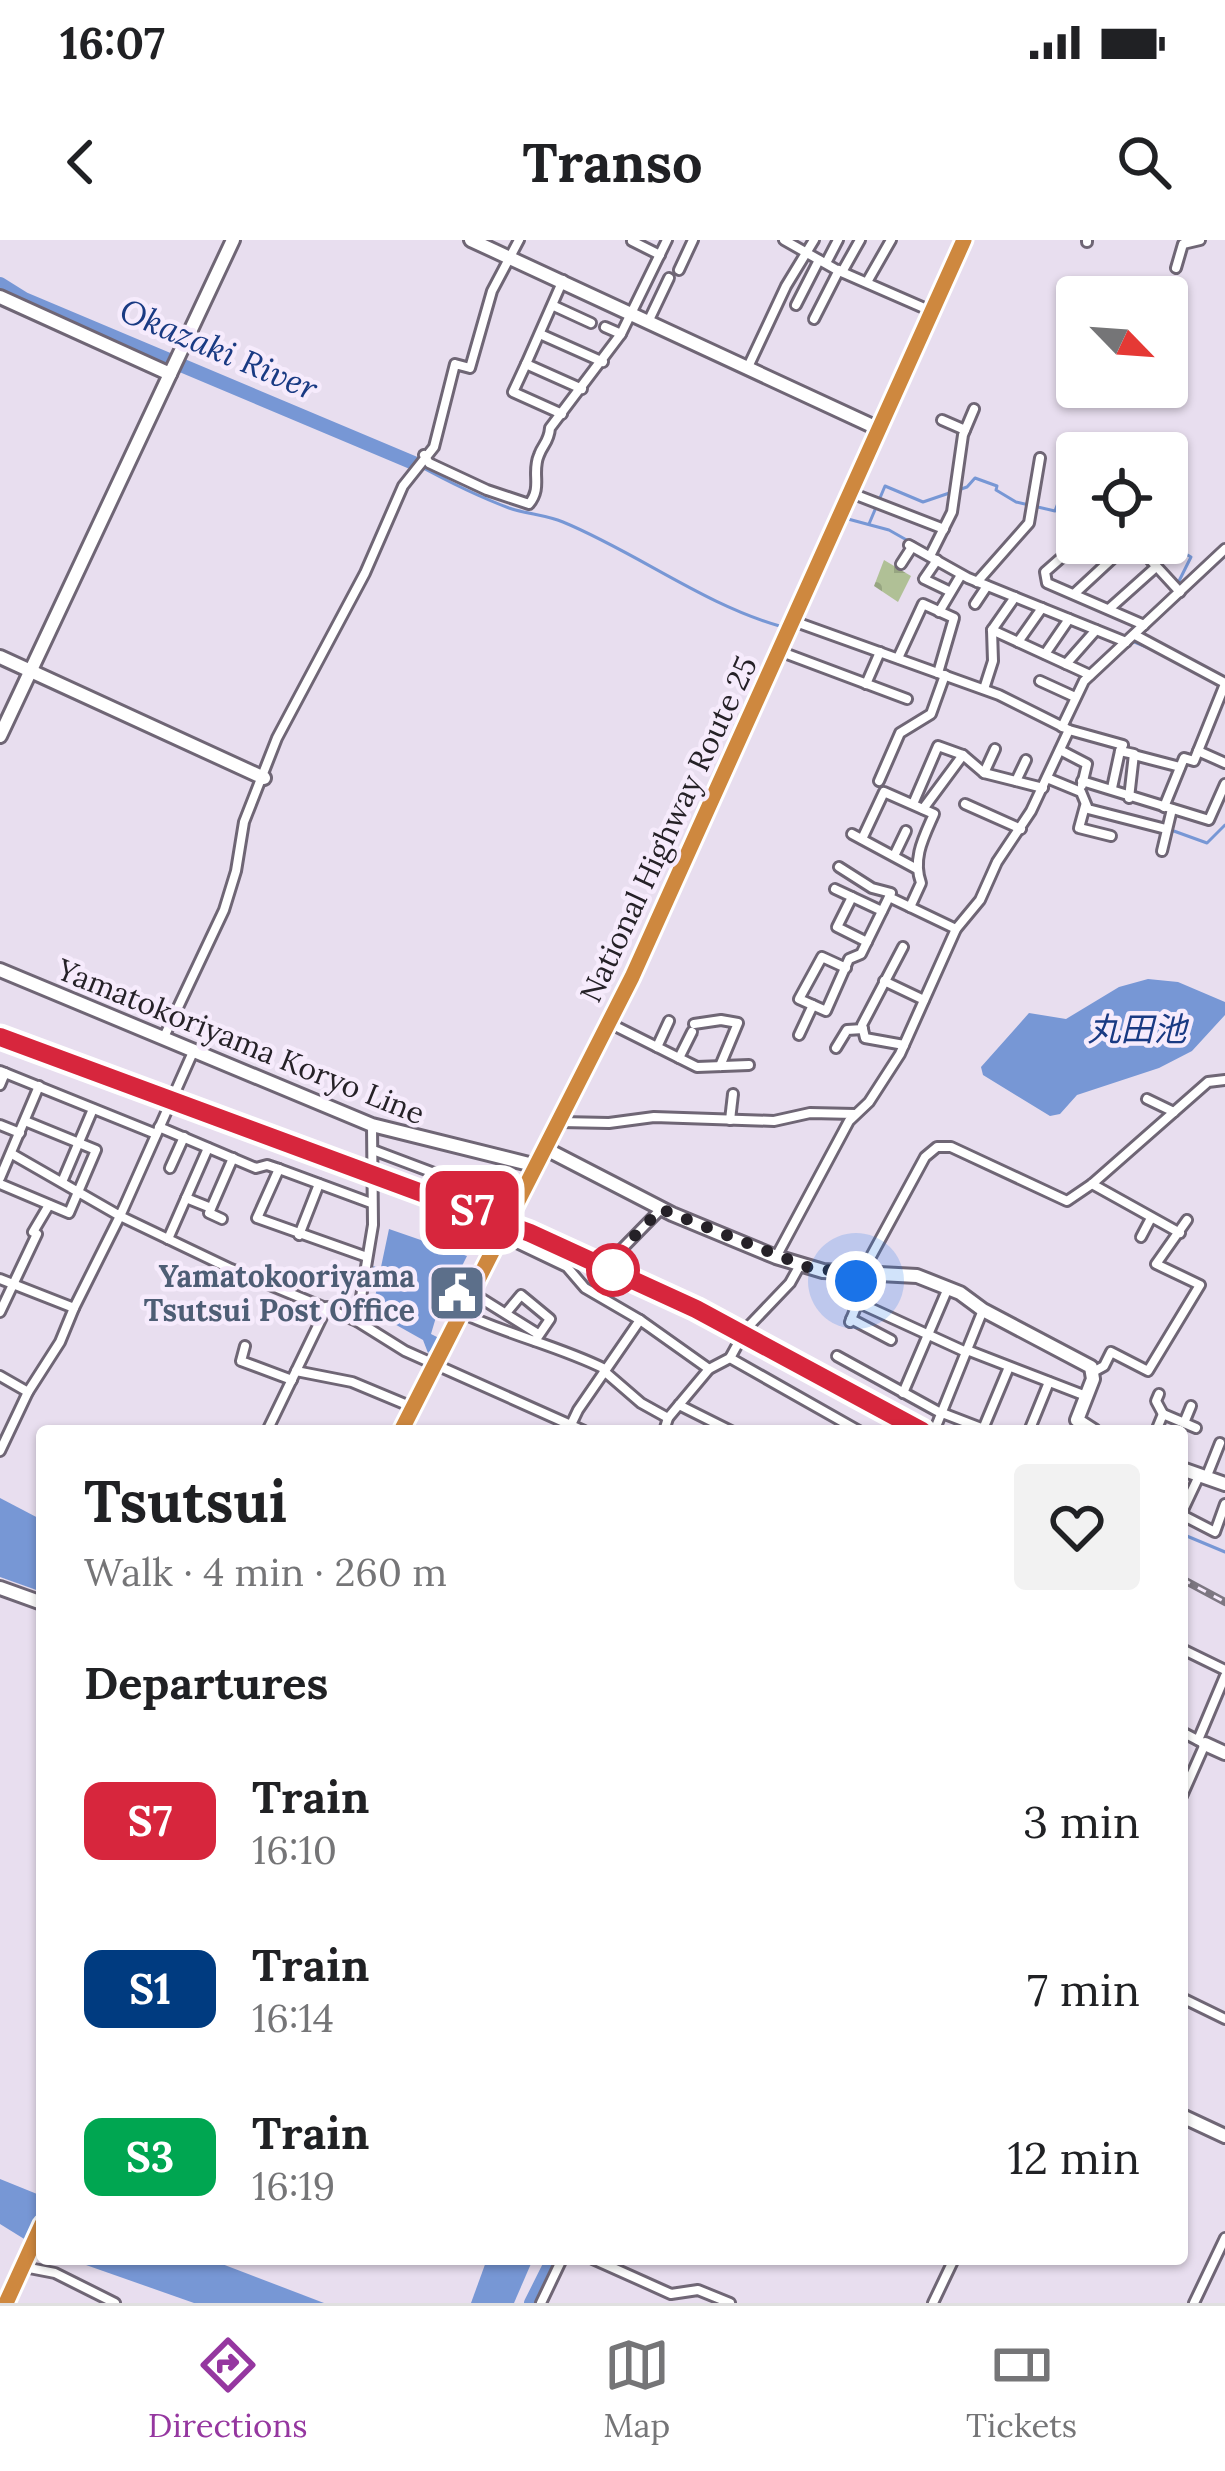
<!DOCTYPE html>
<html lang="en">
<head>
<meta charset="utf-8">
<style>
  body { margin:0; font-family:Lora,"Noto Sans JP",serif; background:#f2f2f2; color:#202124; height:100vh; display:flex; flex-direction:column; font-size:45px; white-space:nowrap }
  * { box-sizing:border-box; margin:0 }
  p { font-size:39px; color:#757577 }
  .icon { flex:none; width:66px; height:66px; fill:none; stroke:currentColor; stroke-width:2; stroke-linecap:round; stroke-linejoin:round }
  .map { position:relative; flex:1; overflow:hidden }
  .sheet { position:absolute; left:36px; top:1185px; width:1152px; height:840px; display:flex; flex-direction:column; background:#fff; border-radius:12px; box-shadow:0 3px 9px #0004 }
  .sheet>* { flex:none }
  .badge { padding:0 24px; border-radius:18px; font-size:42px; line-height:78px }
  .needle { width:78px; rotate:115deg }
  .tools { position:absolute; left:1056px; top:36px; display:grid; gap:24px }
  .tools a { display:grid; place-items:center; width:132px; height:132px; border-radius:12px; background:#fff; box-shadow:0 3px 9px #0004; font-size:60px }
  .you { position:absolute; width:60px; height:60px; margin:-30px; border:9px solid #fff; border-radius:50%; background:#1a73e8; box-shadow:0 0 0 18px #1a73e833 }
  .map>.badge { position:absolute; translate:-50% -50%; box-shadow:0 0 0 6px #fff }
  h2 { padding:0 48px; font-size:45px; line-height:108px }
  .round { display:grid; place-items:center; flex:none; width:126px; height:126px; border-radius:12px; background:#f2f2f2 }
  .overview { display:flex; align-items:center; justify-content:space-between; height:204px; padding:0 48px }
  h1 { font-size:57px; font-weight:800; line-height:90px }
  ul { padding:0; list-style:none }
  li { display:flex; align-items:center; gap:36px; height:168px; padding:0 48px }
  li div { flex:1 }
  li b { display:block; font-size:45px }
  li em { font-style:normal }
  li .badge { min-width:132px; font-weight:700; text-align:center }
  .status { display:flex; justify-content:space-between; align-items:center; height:84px; padding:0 60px; background:#fff; direction:ltr }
  .status svg { height:33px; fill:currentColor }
  header { display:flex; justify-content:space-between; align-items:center; height:156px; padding:0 48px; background:#fff; font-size:54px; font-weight:800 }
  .dock { display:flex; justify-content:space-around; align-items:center; height:168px; border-top:3px solid #e0e0e0; background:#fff; font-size:33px; color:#757577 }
  .dock a { display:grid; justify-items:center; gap:6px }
  .dock .on { color:#9537a0 }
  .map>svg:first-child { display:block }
  .cemetery { fill:url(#cemetery-stones) }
  .water { fill:#7797d5 }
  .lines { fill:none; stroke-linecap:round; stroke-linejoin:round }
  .stream { stroke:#7797d5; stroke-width:3 }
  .river { stroke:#7797d5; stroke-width:14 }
  .street-casing { stroke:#6f6675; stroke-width:14 }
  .secondary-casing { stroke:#6f6675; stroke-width:18 }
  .highway-casing { stroke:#fff; stroke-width:21 }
  .street { stroke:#fff; stroke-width:8 }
  .secondary { stroke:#fff; stroke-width:12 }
  .highway { stroke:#ce883f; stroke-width:15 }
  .rail-casing { stroke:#7d7782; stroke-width:8 }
  .rail { stroke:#f6ebfc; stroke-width:3; stroke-dasharray:9; stroke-linecap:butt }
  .line-casing { stroke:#fff; stroke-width:27 }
  .line { stroke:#d7263d; stroke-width:18 }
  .walk { stroke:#252127; stroke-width:12; stroke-dasharray:0 21.6 }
  .stop-dot { fill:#fff; stroke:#d7263d; stroke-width:6 }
  .labels { text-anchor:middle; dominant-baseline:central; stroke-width:9; stroke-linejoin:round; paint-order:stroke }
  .street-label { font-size:30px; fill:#252127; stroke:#f6ebfc }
  .service-label { font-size:30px; font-weight:bold; fill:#4e5e75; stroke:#f6ebfc; text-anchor:end }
  .water-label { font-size:33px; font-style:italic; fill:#193a83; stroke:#f6ebfc }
</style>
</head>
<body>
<div class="status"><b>16:07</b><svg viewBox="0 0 49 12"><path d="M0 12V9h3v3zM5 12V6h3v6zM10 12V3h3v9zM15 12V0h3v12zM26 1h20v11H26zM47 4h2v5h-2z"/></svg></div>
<header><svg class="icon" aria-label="back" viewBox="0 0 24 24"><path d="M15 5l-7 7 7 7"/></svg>Transo<svg class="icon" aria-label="search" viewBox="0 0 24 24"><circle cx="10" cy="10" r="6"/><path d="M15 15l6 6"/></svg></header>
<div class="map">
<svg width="1225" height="2063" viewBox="0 0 1225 2063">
  <defs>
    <pattern id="cemetery-stones" width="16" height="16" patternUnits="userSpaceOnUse" patternTransform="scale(3)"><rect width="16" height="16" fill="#b0c096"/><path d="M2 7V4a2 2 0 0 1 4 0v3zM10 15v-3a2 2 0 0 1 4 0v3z" fill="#97a581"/></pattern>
  </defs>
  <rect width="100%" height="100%" fill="#e8deef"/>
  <path class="cemetery" d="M 884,320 L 911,336 L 898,362 L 874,346 Z"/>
  <g class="water">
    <path d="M 1148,739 L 1178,742 L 1225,762 L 1225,775 L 1192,811 L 1159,828 L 1077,855 L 1060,874 L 1050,876 L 983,835 L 981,827 L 1029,773 L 1066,779 L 1119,747 Z"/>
    <path d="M 389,989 L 467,1016 L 459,1032 L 469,1038 L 464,1048 L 452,1043 L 443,1063 L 455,1070 L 453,1073 L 439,1067 L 431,1094 L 441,1099 L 428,1113 L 423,1100 L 375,1073 L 363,1078 L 361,1073 L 373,1067 L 380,1033 L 368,1030 L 369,1026 L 381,1027 Z"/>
    <path d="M 0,1258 L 42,1280 L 42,1352 L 0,1337 Z"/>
    <path d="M 0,1939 L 42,1956 L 42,2010 L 0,1984 Z"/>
    <path d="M 69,2019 L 209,2019 L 324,2063 L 194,2063 Z"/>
    <path d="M 487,2019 L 533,2019 L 514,2063 L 471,2063 Z"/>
  </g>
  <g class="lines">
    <g class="stream">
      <path d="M 416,224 C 445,240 477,256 509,268 C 527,274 546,275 563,282 C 638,313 704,365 783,387"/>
      <path d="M 848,279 L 889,290 L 956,328"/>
      <path d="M 869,284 L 885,246 L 923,262 L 967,247 L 975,238 L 997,246 L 996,250 L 1016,262 L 1055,271 L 1058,263 L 1077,255"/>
      <path d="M 1167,294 L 1173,299 L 1172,306 L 1191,317 L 1178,343"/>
      <path d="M 970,334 L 1161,413"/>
      <path d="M 1185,426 L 1224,448"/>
      <path d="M 944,439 L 997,458"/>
      <path d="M 1049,484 L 1066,495"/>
      <path d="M 1171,590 L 1207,603 L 1225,585"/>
      <path d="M 1182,1294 L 1225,1312"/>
    </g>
    <g class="river">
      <path d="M 0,44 L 24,59 L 416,224"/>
      <path d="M 531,2063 L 553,2019"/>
    </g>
    <defs>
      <g id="street">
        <path d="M 784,0 L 837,30 L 931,71"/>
        <path d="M 632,1 L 660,15"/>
        <path d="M 1087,2 L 1087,0"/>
        <path d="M 826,23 L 838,0"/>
        <path d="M 1176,28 L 1183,4 L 1200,0"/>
        <path d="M 679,30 L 693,0"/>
        <path d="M 842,32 L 860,0"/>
        <path d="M 563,40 L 526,124 L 582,149"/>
        <path d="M 867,42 L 891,0"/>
        <path d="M 796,65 L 819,20"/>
        <path d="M 554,66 L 591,83"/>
        <path d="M 814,79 L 839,30"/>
        <path d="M 649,80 L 669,38"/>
        <path d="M 605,87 L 621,94"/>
        <path d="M 540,94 L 603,122"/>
        <path d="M 526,124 L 513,152 L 562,174"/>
        <path d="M 748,127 L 786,46 L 814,0"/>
        <path d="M 942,180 L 965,190"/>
        <path d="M 424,215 L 429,223 L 487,250 L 529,264 C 543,247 531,233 539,215 C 543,204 549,202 550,188 L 621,94 L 667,0"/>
        <path d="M 851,253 L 944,289"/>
        <path d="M 1078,303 L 1045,332 L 1047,343 L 1144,385"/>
        <path d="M 1135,303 L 1180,352"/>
        <path d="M 909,305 L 968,338 L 1126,402"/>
        <path d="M 930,316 L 952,272 L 963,195 L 974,169"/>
        <path d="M 937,320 L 924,339 L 949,351"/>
        <path d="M 901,324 L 912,307"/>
        <path d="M 977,342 L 1029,283 L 1040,218"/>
        <path d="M 1074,354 L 1129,303"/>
        <path d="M 975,364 L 987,346"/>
        <path d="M 1109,369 L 1156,327"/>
        <path d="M 939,372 L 961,335"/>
        <path d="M 992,390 L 1090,435"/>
        <path d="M 1135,395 L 1225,443"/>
        <path d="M 1018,402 L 1042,368"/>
        <path d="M 779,411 L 907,459"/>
        <path d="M 1045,414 L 1069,379"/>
        <path d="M 898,418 L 923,364 L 954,378 L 938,433"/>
        <path d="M 1066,424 L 1096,390"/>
        <path d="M 1040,441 L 1075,457"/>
        <path d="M 866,444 L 880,412"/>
        <path d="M 984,449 L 993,421 L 992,390 L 1015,357"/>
        <path d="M 1062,487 L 1084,441 L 1225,309"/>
        <path d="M 1069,490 L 1123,505 L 1120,511 L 1134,514 L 1129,558"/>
        <path d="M 1060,510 L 1087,524 L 1082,545"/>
        <path d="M 1198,511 L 1225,444"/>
        <path d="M 1134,515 L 1180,527"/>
        <path d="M 984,533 L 995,509"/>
        <path d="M 1047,538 L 1081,552 L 1088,569 L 1166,589"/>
        <path d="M 879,541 L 900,493 L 931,474 L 945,435"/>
        <path d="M 1016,541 L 1026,520"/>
        <path d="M 1082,541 L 1209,580 L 1225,544"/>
        <path d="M 1112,548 L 1120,511"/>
        <path d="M 913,564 L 938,506 L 963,515 L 984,533 L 1043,548"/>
        <path d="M 965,564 L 1021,589"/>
        <path d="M 1085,566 L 1079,588 L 1111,596"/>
        <path d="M 1164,567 L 1184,518 L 1194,521 L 1198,511 L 1225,523"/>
        <path d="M 923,569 L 963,515"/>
        <path d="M 852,594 L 917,629"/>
        <path d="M 862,599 L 884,552 L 934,574 C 924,597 912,618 921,643 L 910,667"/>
        <path d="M 1162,611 L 1172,569"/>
        <path d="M 894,616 L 906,591"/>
        <path d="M 839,627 L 872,648 L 891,653 L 861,714 L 849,719 L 826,771 L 799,759 L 822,717 L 846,728"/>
        <path d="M 835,649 L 882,671"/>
        <path d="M 852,657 L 837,687 L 867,702"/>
        <path d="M 889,657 L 956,689"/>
        <path d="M 903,707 L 862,785 L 865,798 L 904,805"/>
        <path d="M 884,741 L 924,760"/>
        <path d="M 611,784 L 697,827 L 749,825"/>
        <path d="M 694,784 L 721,780 L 738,783 L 720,826"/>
        <path d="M 799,795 L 813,765"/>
        <path d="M 164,797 L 224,670 L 236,631 L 244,582 L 277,498 L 365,333 L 403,246 L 434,207 L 455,124 L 470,128 L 492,51 L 519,0"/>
        <path d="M 657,807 L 669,781"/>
        <path d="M 836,808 L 847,790 L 863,789"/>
        <path d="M 679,818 L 692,792"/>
        <path d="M 0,831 L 156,894"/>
        <path d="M 0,845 L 5,833"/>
        <path d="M 1147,859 L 1174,872"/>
        <path d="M 730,880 L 733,854"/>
        <path d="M 561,882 L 609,883 L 654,877 L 774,881 L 810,873 L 855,874"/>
        <path d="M 0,885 L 20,893"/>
        <path d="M 159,887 L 256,928 L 267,925 L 279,929 L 371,963"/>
        <path d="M 373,910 L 442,936"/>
        <path d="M 12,914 L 120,976 L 193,812"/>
        <path d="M 170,928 L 184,897"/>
        <path d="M 279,929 L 257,978 L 367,1017"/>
        <path d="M 0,938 L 39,846"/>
        <path d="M 62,942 L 93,869"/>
        <path d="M 0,944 L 69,973 L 96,910 L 25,881"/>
        <path d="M 1092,944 L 1180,993"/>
        <path d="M 186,958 L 211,968"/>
        <path d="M 222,979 L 209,973 L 233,918"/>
        <path d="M 299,995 L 319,944"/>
        <path d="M 502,996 L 567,1027 L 585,1048 L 640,1080 L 709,1129"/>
        <path d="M 1141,997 L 1151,978"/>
        <path d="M 168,999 L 208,908"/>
        <path d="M 614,1017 L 660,970"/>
        <path d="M 776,1017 L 849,881 L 869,862 L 900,814 L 956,689 L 980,660 L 997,622 L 1031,571 L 1069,490 L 999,455 L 793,381"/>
        <path d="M 862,1033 L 925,917 L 937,907 L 951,907 L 1067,961 L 1092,944 L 1208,842 L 1225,840"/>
        <path d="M 0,1039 L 74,1068 L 120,976 L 231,1029 L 357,1081 L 405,1111 L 584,1191"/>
        <path d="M 474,1054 L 538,1094"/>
        <path d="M 859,1063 L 966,1112"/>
        <path d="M 0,1072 L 37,994 L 33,992 L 49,965"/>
        <path d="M 462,1073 C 508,1095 559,1106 605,1129"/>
        <path d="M 506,1073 L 521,1055 L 550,1079 L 535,1101"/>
        <path d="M 851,1079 L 891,1100"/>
        <path d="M 357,1081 L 373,985 L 372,886"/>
        <path d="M 850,1082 L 862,1052 L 853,1033"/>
        <path d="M 245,1106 L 241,1121 L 292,1140"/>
        <path d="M 967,1110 L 1086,1156"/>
        <path d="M 837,1116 L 937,1171 L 989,1191"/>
        <path d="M 730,1118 L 859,1191"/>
        <path d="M 296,1131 L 352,1142 L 412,1167"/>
        <path d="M 604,1131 L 641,1163 L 668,1178"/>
        <path d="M 1093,1132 L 1104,1126 L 1111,1112 L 1148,1131 L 1200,1045 L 1156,1024 L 1187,980"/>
        <path d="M 0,1136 L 28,1152"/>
        <path d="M 903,1153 L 948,1048"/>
        <path d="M 1159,1154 L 1156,1161 L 1163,1174"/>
        <path d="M 679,1165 L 731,1191"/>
        <path d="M 1184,1183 L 1191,1166"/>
        <path d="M 935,1189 L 983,1070"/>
        <path d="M 983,1189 L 1009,1127"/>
        <path d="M 267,1191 L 327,1067"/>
        <path d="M 568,1191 L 578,1170 L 640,1080"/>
        <path d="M 664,1191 L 668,1178 L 709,1129 L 730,1118 L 746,1089 L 790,1043 L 800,1025"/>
        <path d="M 1029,1191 L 1049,1142"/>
        <path d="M 1156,1191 L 1163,1174 L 1196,1188"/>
        <path d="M 0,1211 L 28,1152 L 60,1102 L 74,1068"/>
        <path d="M 1206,1238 L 1220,1203"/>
        <path d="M 1182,1272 L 1199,1236"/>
        <path d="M 1182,1275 L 1215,1292 L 1225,1264"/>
        <path d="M 1182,1409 L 1225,1430"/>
        <path d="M 1182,1492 L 1205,1504 L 1182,1556"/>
        <path d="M 1198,1500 L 1225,1436"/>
        <path d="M 1182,1758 L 1225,1779"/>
        <path d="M 593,2019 L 671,2054 L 698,2050 L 730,2063"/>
        <path d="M 24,2027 L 55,2033 L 115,2063"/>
        <path d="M 541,2063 L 562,2019"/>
        <path d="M 933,2063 L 954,2019"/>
        <path d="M 1194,2063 L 1225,1998"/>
      </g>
      <g id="secondary">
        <path d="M 471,0 L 879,189"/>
        <path d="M 0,57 L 170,134"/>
        <path d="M 0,417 L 264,538"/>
        <path d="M 0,496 L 233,0"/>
        <path d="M 0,730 L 372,885 L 537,926"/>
        <path d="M 546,909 L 672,974 L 776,1017 L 823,1031 L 917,1036 L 960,1053 L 983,1070 L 1091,1127 L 1093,1139 L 1077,1180 L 1094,1191"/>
        <path d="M 1182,1229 L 1225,1244"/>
        <path d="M 0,1348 L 42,1363"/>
        <path d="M 1205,1504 L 1225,1513"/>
        <path d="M 1182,1876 L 1225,1896"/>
      </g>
      <g id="highway">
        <path d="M 401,1191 L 632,737 L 964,0"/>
        <path d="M 6,2063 L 42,1984"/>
      </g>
    </defs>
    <use href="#street" class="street-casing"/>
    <use href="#secondary" class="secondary-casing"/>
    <use href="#highway" class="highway-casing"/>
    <use href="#street" class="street"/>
    <use href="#secondary" class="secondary"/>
    <use href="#highway" class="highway"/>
    <defs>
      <g id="rail">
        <path d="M 0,797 L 530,993 L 696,1069 L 922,1191"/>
        <path d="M 1182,1339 L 1225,1362"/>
      </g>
    </defs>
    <use href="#rail" class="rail-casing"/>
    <use href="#rail" class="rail"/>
  </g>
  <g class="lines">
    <defs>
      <path id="line" d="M 0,797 L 530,993 L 696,1069 L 922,1191"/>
    </defs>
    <use href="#line" class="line-casing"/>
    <use href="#line" class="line"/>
    <path class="walk" d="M 613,1030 L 614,1017 L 661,969 L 810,1028 L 853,1033 L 856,1041"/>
  </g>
  <defs>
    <symbol id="civic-square" viewBox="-11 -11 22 22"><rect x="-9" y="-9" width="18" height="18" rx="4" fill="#5c6f8a" stroke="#f6ebfc"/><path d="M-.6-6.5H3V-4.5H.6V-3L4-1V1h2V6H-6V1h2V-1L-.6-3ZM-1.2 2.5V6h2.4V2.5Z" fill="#fff"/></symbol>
  </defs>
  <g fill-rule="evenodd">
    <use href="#civic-square" x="424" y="1020" width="66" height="66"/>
  </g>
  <circle class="stop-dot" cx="613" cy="1030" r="24"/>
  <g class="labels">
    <g class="street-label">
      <text transform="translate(668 589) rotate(-65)">National Highway Route 25</text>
      <text transform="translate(241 801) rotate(22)">Yamatokoriyama Koryo Line</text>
    </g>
    <g class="service-label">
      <text x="415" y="1036">Yamatokooriyama<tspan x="415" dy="34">Tsutsui Post Office</tspan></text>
    </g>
    <g class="water-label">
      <text transform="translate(219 109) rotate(23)">Okazaki River</text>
      <text x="1137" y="789">丸田池</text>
    </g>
  </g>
</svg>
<div class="tools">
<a><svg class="needle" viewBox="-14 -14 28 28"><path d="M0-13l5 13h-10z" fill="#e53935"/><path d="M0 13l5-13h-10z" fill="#757577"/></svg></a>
<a><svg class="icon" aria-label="locate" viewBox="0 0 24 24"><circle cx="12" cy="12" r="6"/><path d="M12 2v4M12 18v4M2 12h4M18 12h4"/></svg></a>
</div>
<div class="you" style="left:856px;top:1041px"></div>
<b class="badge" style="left:472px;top:970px;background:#d7263d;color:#fff">S7</b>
<section class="sheet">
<div class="overview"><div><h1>Tsutsui</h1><p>Walk · 4 min · 260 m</p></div><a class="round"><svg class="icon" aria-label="heart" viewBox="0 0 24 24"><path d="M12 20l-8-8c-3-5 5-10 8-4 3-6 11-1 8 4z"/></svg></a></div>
<h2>Departures</h2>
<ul>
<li><span class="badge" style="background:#d7263d;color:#fff">S7</span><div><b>Train</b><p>16:10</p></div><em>3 min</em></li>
<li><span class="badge" style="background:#003b80;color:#fff">S1</span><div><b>Train</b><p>16:14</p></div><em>7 min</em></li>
<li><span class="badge" style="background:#00a651;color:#fff">S3</span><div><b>Train</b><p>16:19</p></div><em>12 min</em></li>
</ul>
</section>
</div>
<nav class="dock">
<a class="on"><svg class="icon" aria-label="directions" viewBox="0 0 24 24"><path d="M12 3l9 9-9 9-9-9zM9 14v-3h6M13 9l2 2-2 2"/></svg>Directions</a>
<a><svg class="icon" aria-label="map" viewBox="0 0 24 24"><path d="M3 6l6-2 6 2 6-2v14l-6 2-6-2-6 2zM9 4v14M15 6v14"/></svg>Map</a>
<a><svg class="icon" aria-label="tickets" viewBox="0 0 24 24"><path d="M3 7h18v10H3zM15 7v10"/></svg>Tickets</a>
</nav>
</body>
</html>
